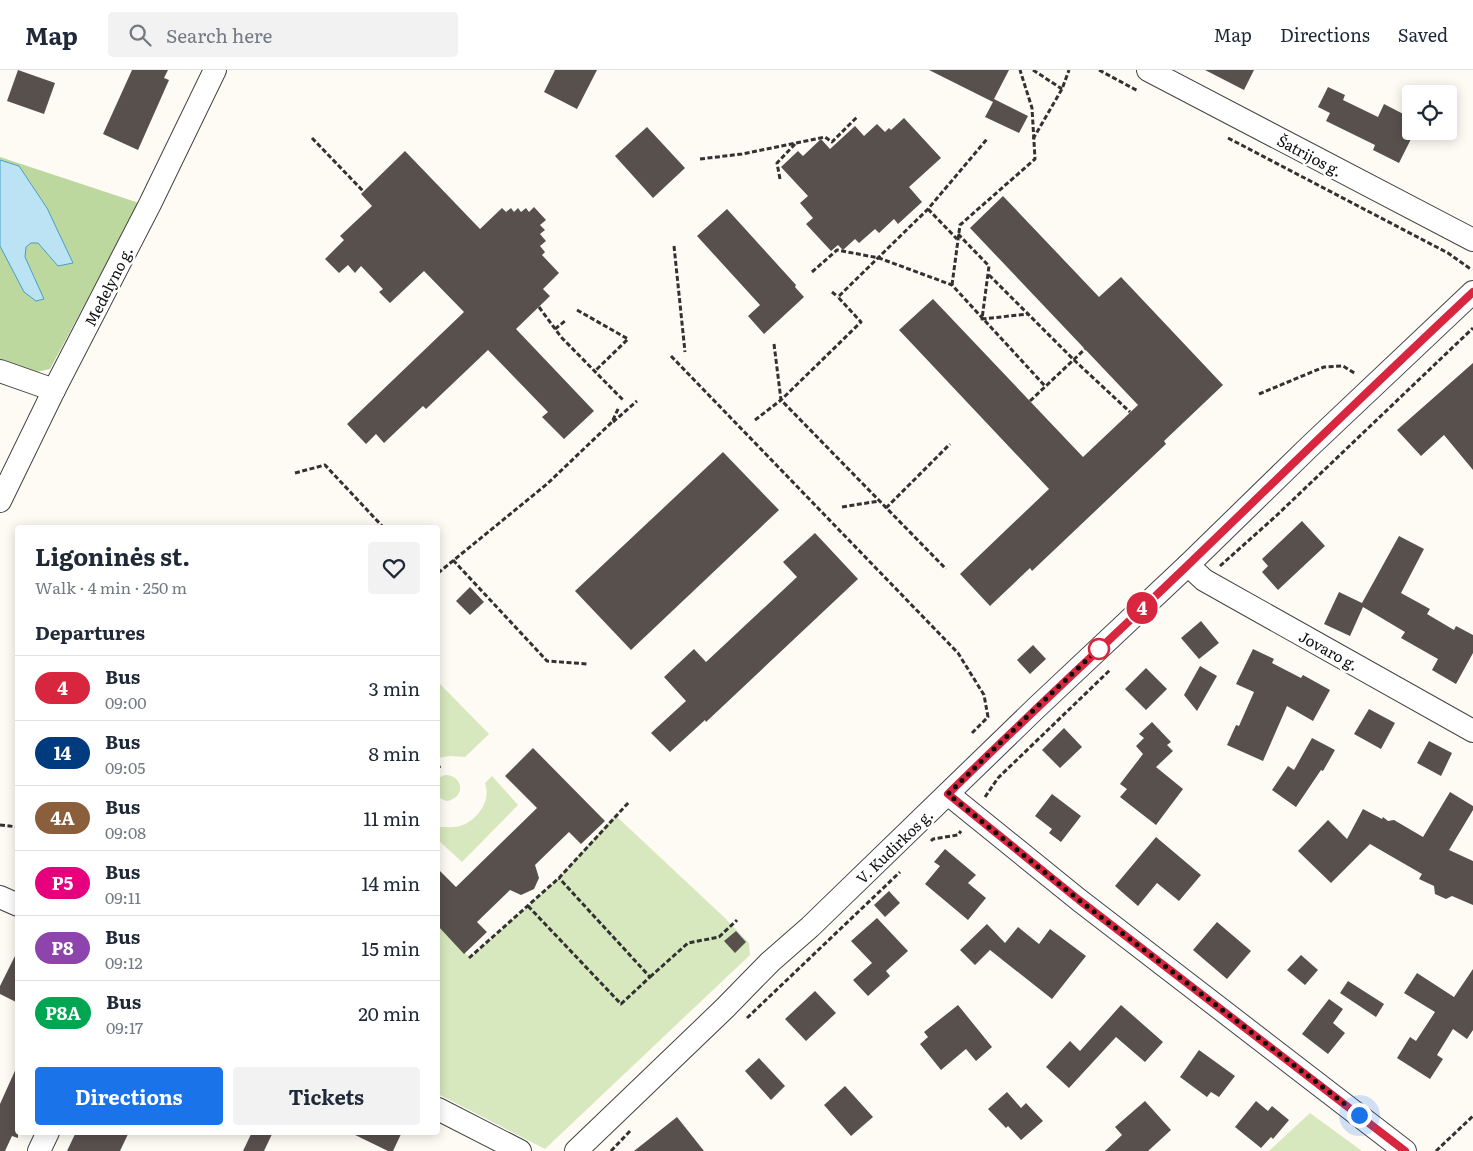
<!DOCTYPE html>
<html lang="en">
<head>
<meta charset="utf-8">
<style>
  body { margin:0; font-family:Literata,serif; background:#f2f2f3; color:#1f2937; height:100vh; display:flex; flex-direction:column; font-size:19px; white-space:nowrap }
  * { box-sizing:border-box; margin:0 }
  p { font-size:16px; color:#747a83 }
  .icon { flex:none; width:28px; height:28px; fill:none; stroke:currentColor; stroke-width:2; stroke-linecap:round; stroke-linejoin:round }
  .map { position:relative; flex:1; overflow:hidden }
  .drawer { position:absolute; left:15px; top:455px; width:425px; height:610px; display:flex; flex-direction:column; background:#fff; border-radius:5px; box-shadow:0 2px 12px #0003 }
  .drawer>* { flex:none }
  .badge { padding:0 10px; border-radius:16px; font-size:18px; line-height:32px }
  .controls { position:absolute; left:1402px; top:15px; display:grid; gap:10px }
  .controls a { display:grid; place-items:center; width:55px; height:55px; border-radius:5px; background:#fff; box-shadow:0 2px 12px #0003; font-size:25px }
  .you { position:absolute; width:25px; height:25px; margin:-12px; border:4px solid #fff; border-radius:50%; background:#1a73e8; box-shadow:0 0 0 8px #1a73e833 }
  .map>.badge { position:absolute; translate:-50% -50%; box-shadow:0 0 0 2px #fff }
  h2 { padding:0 20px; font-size:19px; line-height:45px }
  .round { display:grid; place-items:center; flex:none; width:52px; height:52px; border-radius:5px; background:#f2f2f3 }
  .overview { display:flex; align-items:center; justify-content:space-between; height:85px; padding:0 20px }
  h1 { font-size:24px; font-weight:700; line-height:38px }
  .action { display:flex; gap:10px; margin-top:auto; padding:10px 20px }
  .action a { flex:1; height:58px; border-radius:5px; background:#1a73e8; color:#fff; font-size:20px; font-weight:700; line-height:58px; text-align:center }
  .action a+a { background:#f2f2f3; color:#1f2937 }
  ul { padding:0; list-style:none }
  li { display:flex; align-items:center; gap:15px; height:65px; padding:0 20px; border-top:1px solid #e0e1e3 }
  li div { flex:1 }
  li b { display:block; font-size:19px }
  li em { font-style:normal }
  li .badge { min-width:55px; font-weight:700; text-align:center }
  header { display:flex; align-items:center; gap:30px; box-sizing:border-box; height:70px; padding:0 25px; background:#fff; border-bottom:1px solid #e0e1e3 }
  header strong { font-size:24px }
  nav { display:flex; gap:28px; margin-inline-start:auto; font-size:18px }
  .search { width:350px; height:45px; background:#f2f2f3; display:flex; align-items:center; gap:12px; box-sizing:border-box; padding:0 18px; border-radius:5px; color:#747a83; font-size:19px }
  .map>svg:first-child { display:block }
  .green { fill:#d7e8be }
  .forest { fill:#bdd89e }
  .water { fill:#bbe3f3; stroke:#469dc7 }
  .building { fill:#58504d }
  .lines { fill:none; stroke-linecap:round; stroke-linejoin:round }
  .street-casing { stroke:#434343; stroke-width:24 }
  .path { stroke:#323232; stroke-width:3; stroke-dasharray:5 2.5; stroke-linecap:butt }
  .street { stroke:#fff; stroke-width:22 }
  .line-casing { stroke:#fff; stroke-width:11 }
  .line { stroke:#d7263d; stroke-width:8 }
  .walk { stroke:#101010; stroke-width:5; stroke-dasharray:0 9 }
  .stop-dot { fill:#fff; stroke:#d7263d; stroke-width:2.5 }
  .labels { text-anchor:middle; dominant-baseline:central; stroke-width:5; stroke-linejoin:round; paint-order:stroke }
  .street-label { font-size:15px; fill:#101010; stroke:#fff }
</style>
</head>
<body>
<header>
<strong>Map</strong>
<div class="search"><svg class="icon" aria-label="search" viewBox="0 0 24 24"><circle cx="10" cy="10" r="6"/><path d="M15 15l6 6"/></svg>Search here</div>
<nav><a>Map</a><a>Directions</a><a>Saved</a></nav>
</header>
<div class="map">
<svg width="1473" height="1081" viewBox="0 0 1473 1081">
  <rect width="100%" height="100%" fill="#fefbf4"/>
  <g class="green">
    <path d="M 438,612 L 489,664 L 465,687 L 450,686 L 438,688 Z"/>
    <path d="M 445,705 C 464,705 466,729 446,731 L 438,727 L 438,708 Z"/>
    <path d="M 492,706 L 518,735 L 462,792 L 438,770 L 440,757 C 447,757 457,758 463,755 C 479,748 491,730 485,713 Z"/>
    <path d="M 615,745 L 726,849 L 749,873 L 750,885 L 545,1079 L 438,1024 L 438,856 L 470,888 L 559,808 Z"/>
    <path d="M 1310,1043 L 1362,1081 L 1269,1081 Z"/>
  </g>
  <path class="forest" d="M 0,87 L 139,133 L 50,299 L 36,302 L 0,291 L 0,176 L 5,183 L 36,210 L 25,187 L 26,177 L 31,173 L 38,173 L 58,196 L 72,193 L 47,138 L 19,96 L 0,90 Z"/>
  <path class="water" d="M 0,90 L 19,96 L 47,138 L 73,193 L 58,196 L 38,173 L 31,173 L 26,177 L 25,187 L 44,229 L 36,231 L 24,222 L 0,176 Z"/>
  <g class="building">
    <path d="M 18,0 L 55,13 L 44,44 L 7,31 Z"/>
    <path d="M 132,0 L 168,0 L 164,8 L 169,10 L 138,80 L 103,64 Z"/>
    <path d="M 555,0 L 597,0 L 577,39 L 544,22 Z"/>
    <path d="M 929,0 L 1009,0 L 994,29 L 1028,46 L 1019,63 L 985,47 L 993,32 Z"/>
    <path d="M 1205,0 L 1254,0 L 1244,20 Z"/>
    <path d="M 1328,17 L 1345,25 L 1343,30 L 1378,47 L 1384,34 L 1411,48 L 1411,69 L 1399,93 L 1373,80 L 1375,75 L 1326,51 L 1330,43 L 1318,37 Z"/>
    <path d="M 904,48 L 941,88 L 909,117 L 922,132 L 898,154 L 894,149 L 879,163 L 875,159 L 859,173 L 855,169 L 843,180 L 838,175 L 831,181 L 806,154 L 813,148 L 800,133 L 808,126 L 781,97 L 798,81 L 803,86 L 821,69 L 830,79 L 855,56 L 864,66 L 877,54 L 885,62 L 889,58 L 891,60 Z"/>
    <path d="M 647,57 L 685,98 L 653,128 L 615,86 Z"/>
    <path d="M 405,81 L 480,159 L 502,138 L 506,142 L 511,138 L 514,142 L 518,138 L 521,142 L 526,138 L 529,142 L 534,137 L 546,150 L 540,155 L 545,160 L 540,164 L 546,171 L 540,176 L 545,182 L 542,185 L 559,203 L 543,219 L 550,226 L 516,259 L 594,341 L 564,369 L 542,347 L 548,342 L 488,280 L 426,339 L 423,336 L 384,373 L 376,364 L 366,374 L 347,354 L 464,242 L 424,201 L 390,233 L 379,222 L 383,219 L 361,196 L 355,203 L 348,195 L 339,203 L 325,189 L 344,170 L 340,166 L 372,136 L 361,124 Z"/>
    <path d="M 1003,126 L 1099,227 L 1121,207 L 1223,315 L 1164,371 L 1166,374 L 1032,501 L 1030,498 L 990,536 L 960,504 L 1049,419 L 899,260 L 933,229 L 1083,387 L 1138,335 L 970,158 Z"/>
    <path d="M 727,139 L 796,215 L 795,217 L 804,227 L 764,264 L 748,246 L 760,235 L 697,166 Z"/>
    <path d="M 1473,293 L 1473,400 L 1444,365 L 1421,386 L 1397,360 Z"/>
    <path d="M 723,382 L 779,440 L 631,580 L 575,521 Z"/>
    <path d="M 1302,451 L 1325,476 L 1278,520 L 1262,502 L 1268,496 L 1262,489 Z"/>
    <path d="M 815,463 L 858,509 L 706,652 L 705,650 L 670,682 L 651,663 L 686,631 L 664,607 L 694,579 L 706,592 L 797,507 L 783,492 Z"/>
    <path d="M 1399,466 L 1424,479 L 1401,523 L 1430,539 L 1427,544 L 1454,560 L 1456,556 L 1473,565 L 1473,583 L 1456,614 L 1432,600 L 1438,589 L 1401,568 L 1405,562 L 1363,537 L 1350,566 L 1324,554 L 1339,522 L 1362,533 Z"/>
    <path d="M 470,517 L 484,532 L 470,545 L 456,531 Z"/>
    <path d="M 1201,551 L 1219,573 L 1199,589 L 1181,568 Z"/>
    <path d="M 1033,575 L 1046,589 L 1030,604 L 1017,590 Z"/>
    <path d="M 1253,579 L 1274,589 L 1272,593 L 1301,608 L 1303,605 L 1330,620 L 1313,651 L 1287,636 L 1263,691 L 1227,675 L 1236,655 L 1239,656 L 1254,622 L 1236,614 Z"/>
    <path d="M 1200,596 L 1217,606 L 1197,641 L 1184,625 Z"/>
    <path d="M 1146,598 L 1167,619 L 1146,640 L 1125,619 Z"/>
    <path d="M 1369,639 L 1395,653 L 1381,679 L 1354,664 Z"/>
    <path d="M 1152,652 L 1171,672 L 1167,675 L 1173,681 L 1156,697 L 1183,719 L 1156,755 L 1120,727 L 1127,719 L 1120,714 L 1143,684 L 1136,676 L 1144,668 L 1139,664 Z"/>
    <path d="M 1064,658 L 1082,677 L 1060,698 L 1042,680 Z"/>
    <path d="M 1312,668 L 1335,680 L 1323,701 L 1321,700 L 1296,737 L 1272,720 L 1288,696 L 1294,700 Z"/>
    <path d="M 1429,671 L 1452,683 L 1441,706 L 1417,693 Z"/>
    <path d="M 533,678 L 605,751 L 581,774 L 569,762 L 535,795 L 539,808 L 534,819 L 521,825 L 510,820 L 477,852 L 487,862 L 464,884 L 438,856 L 438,799 L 456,817 L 537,738 L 505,706 Z"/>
    <path d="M 1450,722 L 1473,736 L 1473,740 L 1449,780 L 1473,791 L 1473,835 L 1452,826 L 1446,829 L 1435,824 L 1434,816 L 1419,809 L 1422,804 L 1370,774 L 1331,813 L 1298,781 L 1328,750 L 1347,769 L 1363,739 L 1382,749 L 1383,747 L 1388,751 L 1394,750 L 1423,767 Z"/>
    <path d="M 1052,724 L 1081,746 L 1061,772 L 1049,763 L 1052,759 L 1035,746 Z"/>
    <path d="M 1156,767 L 1201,805 L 1179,831 L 1157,813 L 1138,836 L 1115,816 Z"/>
    <path d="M 945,779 L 976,805 L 968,813 L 986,828 L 968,850 L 925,814 L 940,796 L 934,792 Z"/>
    <path d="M 889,821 L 900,833 L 885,847 L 874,835 Z"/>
    <path d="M 877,848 L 908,881 L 886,901 L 890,906 L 868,926 L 853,910 L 872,893 L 851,871 Z"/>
    <path d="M 1217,852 L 1251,881 L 1227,909 L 1193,880 Z"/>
    <path d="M 987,854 L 1005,873 L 1018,857 L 1039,874 L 1050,859 L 1086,886 L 1052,929 L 990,880 L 975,895 L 960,880 Z"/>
    <path d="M 736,861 L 746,872 L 735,883 L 724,871 Z"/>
    <path d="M 18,880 L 18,933 L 0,924 L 0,916 Z"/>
    <path d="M 1301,885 L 1318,900 L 1305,915 L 1287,900 Z"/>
    <path d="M 1473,899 L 1473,960 L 1467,969 L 1453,959 L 1437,985 L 1443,989 L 1430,1009 L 1397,988 L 1410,967 L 1416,971 L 1435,942 L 1404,923 L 1417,903 L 1454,927 Z"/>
    <path d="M 1348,911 L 1384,934 L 1376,947 L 1340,923 Z"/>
    <path d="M 815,921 L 836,943 L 806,971 L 785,949 Z"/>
    <path d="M 1329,929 L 1343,939 L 1333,953 L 1345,963 L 1328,984 L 1302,964 Z"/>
    <path d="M 958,935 L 992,977 L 976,991 L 966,979 L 941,1000 L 920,974 L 928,967 L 924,962 Z"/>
    <path d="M 1121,935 L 1163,972 L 1145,992 L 1116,967 L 1069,1018 L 1046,997 L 1070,971 L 1080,981 Z"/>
    <path d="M 1199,980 L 1235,1006 L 1219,1027 L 1211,1022 L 1207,1027 L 1180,1007 Z"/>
    <path d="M 759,988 L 785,1016 L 771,1030 L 745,1001 Z"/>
    <path d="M 18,994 L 18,1068 L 12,1066 L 5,1081 L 0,1081 L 0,1034 Z"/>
    <path d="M 845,1016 L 873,1047 L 851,1066 L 824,1035 Z"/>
    <path d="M 1007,1022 L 1021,1038 L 1026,1033 L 1043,1051 L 1021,1070 L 1008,1056 L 1006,1058 L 988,1039 Z"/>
    <path d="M 1145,1031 L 1171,1060 L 1148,1081 L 1105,1081 L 1122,1065 L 1115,1057 Z"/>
    <path d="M 1256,1031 L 1268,1041 L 1272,1036 L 1289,1050 L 1273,1069 L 1271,1067 L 1261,1078 L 1235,1057 Z"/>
    <path d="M 677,1047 L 704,1081 L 634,1081 Z"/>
    <path d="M 76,1062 L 129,1062 L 120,1081 L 67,1081 Z"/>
    <path d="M 252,1062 L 273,1062 L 264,1081 L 243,1081 Z"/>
    <path d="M 349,1062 L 402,1062 L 393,1081 L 388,1081 Z"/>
  </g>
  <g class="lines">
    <defs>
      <g id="street">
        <path d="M 1148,0 L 1473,170"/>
        <path d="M 0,301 L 54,320"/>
        <path d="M 0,431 L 54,320 L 150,134 L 215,0"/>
        <path d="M 1188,495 L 1204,510 L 1473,661"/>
        <path d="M 948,724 L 1079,830 L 1405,1081"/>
        <path d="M 0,827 L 18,835"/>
        <path d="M 438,1039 L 520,1081"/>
        <path d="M 39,1081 L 48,1062"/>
        <path d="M 576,1081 L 725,938 L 770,892 L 810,857 L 1036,638 L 1188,495 L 1309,377 L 1473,222"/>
      </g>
    </defs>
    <use href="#street" class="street-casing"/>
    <g class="path">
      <path d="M 1033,0 L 1062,19"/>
      <path d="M 1099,0 L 1138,21"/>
      <path d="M 312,68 L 363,121"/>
      <path d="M 1228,68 L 1448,183 L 1472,200"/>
      <path d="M 1033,69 L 1062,19 L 1069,0"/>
      <path d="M 700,89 L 742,84 L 825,67 L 832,72 L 858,46"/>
      <path d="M 780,109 L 777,93 L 795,74"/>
      <path d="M 928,139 L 957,169"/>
      <path d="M 958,164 L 989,196 L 982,249 L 1028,244"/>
      <path d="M 674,176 L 685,282"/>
      <path d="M 812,202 L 837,180 L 879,188 L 952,215 L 1045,316"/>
      <path d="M 989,205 L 1074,290 L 1130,342"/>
      <path d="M 952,215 L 960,155 L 1035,89 L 1032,38 L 1020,0"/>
      <path d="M 832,222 L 838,227"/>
      <path d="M 539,237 L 561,267 L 624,331"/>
      <path d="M 577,240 L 628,269 L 595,301"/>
      <path d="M 555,259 L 565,251"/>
      <path d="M 774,274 L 781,330 L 946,499"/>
      <path d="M 671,286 L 958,583 L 984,625 L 988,647 L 972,663"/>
      <path d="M 1259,324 L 1324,297 L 1343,296 L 1356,304"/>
      <path d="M 1030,331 L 1085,279"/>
      <path d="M 755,350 L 781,330 L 861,252 L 838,227 L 928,139 L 987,69"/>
      <path d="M 613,352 L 637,331"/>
      <path d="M 295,403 L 325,395 L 384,458"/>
      <path d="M 842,437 L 879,431"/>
      <path d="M 886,438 L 950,374"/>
      <path d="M 453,490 L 547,591 L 588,594"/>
      <path d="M 1220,496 L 1276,446 L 1473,258"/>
      <path d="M 438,503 L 547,414 L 612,352 L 619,337"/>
      <path d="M 438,695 L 440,698"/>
      <path d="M 985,727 L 998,708 L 1110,600"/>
      <path d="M 0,755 L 18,757"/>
      <path d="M 931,771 L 933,769 L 958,765 L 961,761"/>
      <path d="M 528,836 L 621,934 L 650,907 L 559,808"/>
      <path d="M 469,888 L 559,808 L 629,732"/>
      <path d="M 650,907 L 688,873 L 719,867 L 737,850"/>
      <path d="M 747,948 L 900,802"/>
      <path d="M 611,1081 L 631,1060"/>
      <path d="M 1436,1081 L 1473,1046"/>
    </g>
    <use href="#street" class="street"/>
  </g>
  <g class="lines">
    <defs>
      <path id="line" d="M 1405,1081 L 1079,830 L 948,724 C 1027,646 1109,571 1189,494 C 1283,403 1377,312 1473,222"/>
    </defs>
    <use href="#line" class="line-casing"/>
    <use href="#line" class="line"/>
    <path class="walk" d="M 1099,579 L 1105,573 L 1036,638 L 948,724 L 1079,830 L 1359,1045"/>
  </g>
  <circle class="stop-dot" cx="1099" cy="579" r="10"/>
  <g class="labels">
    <g class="street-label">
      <text transform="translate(1310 85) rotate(28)">Šatrijos g.</text>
      <text transform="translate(108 216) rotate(-63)">Medelyno g.</text>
      <text transform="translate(1329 580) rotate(29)">Jovaro g.</text>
      <text transform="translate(894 776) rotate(-44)">V. Kudirkos g.</text>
    </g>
  </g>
</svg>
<div class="controls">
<a><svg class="icon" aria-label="locate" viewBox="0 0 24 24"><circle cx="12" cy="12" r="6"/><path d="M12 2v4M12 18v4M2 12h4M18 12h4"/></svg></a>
</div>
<div class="you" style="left:1359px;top:1045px"></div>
<b class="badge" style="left:1142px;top:538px;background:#d7263d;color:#fff">4</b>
<section class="drawer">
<div class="overview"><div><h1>Ligoninės st.</h1><p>Walk · 4 min · 250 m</p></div><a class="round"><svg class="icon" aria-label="heart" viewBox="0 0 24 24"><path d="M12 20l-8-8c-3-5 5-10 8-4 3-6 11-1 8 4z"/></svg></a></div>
<h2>Departures</h2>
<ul>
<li><span class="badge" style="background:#d7263d;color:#fff">4</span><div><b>Bus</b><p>09:00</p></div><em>3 min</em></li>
<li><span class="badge" style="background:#003b80;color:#fff">14</span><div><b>Bus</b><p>09:05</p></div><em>8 min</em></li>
<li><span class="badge" style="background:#8b5e3c;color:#fff">4A</span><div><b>Bus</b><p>09:08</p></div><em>11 min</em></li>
<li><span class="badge" style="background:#e6007e;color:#fff">P5</span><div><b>Bus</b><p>09:11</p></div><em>14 min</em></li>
<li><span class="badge" style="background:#8e44ad;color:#fff">P8</span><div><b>Bus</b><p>09:12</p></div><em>15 min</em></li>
<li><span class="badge" style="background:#00a651;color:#fff">P8A</span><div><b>Bus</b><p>09:17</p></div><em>20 min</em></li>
</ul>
<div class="action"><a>Directions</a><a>Tickets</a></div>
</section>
</div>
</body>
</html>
